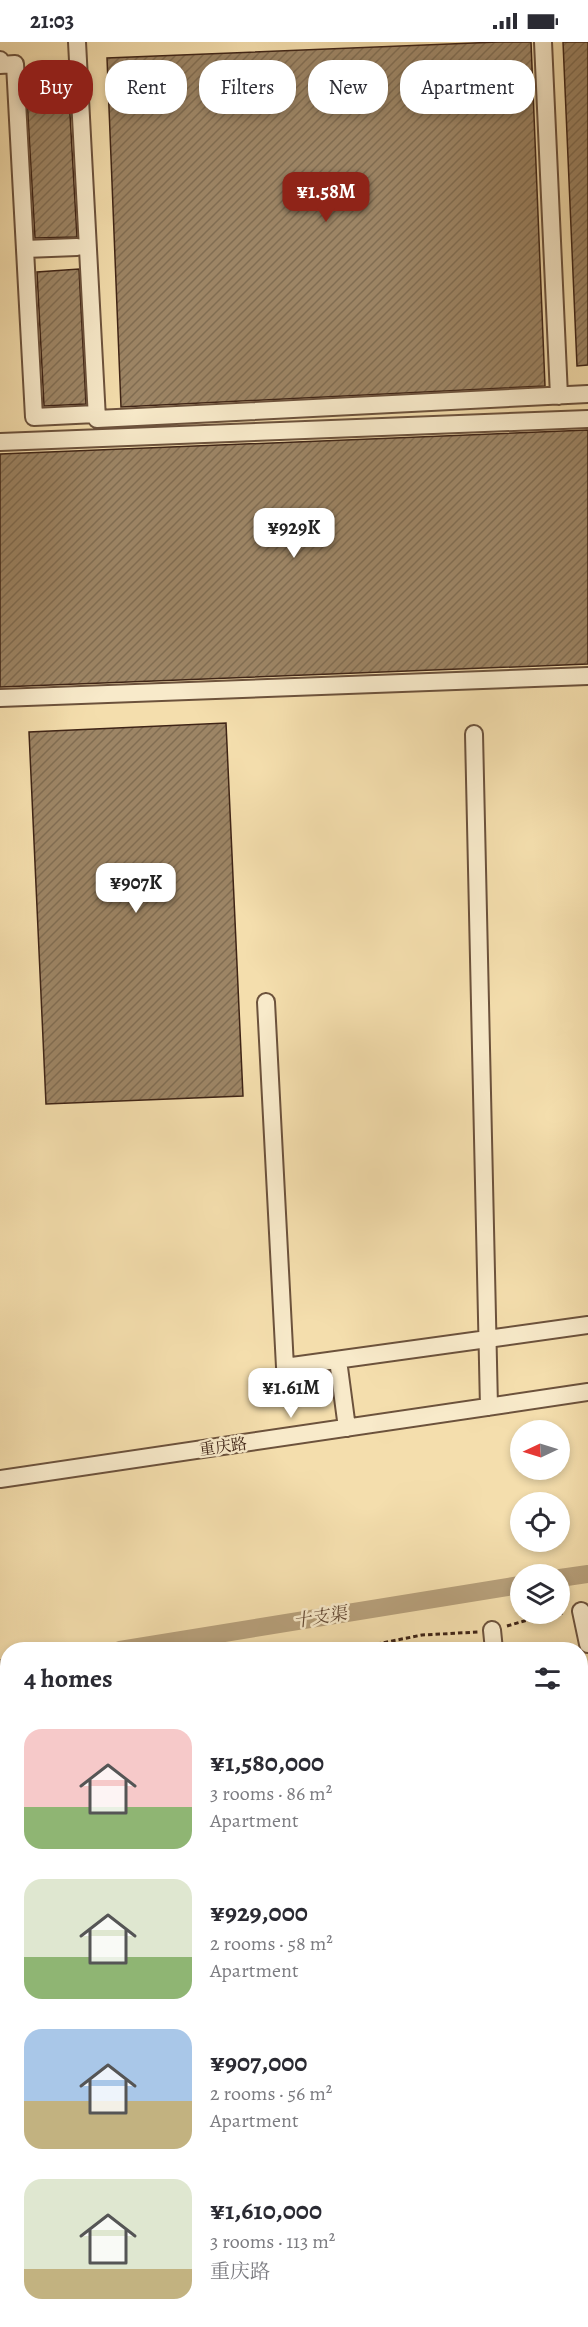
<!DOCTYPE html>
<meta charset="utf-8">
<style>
body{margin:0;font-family:Alegreya,"Noto Serif SC",serif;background:#f7f7f7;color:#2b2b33;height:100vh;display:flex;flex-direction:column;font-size:22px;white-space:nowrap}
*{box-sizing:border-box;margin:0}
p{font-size:20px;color:#7c7c81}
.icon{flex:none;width:33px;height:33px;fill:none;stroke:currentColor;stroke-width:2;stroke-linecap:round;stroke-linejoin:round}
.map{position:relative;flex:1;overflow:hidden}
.drawer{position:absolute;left:0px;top:1600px;width:588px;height:686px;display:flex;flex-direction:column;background:#fff;border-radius:24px 24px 0 0;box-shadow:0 3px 9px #0003}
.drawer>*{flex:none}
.banner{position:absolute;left:18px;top:18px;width:552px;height:54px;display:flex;gap:12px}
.needle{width:39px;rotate:266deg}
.buttons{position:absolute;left:510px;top:1378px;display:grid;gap:12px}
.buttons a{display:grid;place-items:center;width:60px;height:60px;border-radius:50%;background:#fff;box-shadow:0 3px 9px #0003;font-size:30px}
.price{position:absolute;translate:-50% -51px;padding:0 14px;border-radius:12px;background:#fff;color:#222;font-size:20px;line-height:39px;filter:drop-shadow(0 2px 3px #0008)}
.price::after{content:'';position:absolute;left:50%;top:36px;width:18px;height:14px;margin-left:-9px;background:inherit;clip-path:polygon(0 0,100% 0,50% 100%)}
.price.active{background:#8f2418;color:#fff}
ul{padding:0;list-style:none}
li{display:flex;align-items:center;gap:18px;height:150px;padding:0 24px}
li span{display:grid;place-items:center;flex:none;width:168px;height:120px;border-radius:18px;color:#555}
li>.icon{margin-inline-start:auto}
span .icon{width:72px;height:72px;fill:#fffc;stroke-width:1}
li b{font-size:26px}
h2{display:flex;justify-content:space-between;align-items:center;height:72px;padding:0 24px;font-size:26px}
.tag{padding:0 21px;border-radius:24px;background:#fff;box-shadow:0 3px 9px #0003;font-size:21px;line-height:54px}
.tag.active{background:#8f2418;color:#fff}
.status{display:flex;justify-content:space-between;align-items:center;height:42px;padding:0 30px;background:#fff;direction:ltr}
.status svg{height:16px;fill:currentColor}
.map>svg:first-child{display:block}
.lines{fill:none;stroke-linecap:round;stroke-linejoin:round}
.stream{stroke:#866e52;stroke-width:5}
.canal{stroke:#b69f7a;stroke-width:18}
.building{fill:url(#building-hatch);stroke:#3f2416;stroke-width:1.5}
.minor-casing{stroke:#6c523c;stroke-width:20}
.path{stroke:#3f2416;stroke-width:3;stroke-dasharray:4.5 3;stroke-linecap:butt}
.minor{stroke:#f8eaca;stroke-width:16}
.labels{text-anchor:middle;stroke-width:5;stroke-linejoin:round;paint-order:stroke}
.street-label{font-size:16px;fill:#3f2416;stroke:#f8eaca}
.water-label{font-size:18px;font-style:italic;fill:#634934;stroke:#f8eaca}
</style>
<div class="status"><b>21:03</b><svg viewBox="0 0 49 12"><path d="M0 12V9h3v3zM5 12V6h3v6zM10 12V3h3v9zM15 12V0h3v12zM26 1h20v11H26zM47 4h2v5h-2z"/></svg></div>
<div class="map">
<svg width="588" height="2285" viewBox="0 0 588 2285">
<defs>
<pattern id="building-hatch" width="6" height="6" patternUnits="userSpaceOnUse" patternTransform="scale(1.5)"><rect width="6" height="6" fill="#9d8565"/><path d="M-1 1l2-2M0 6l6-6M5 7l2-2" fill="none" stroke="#816d52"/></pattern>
</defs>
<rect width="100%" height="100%" fill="#f4dead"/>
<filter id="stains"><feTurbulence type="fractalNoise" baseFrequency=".00333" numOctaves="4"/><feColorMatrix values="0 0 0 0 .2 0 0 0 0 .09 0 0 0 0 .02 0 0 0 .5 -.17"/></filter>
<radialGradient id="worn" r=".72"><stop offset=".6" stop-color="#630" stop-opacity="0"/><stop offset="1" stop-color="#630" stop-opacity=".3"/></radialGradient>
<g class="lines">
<path class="stream" d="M0,1841L8,1892
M65,2278L66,2285"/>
<path class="canal" d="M560,1536L588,1532
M120,1608L520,1543
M0,1626H8"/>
</g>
<path class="building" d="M498,0H531L545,344L121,365L107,16Z
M563,0H588V323L577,324Z
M69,55L77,195L35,196L27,57Z
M79,227L86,362L44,364L37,230Z
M588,388V622L0,645V412Z
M226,681L243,1054L46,1062L29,690Z"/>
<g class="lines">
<defs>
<path id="minor" d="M77,0L97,377L588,352
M543,0L559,354
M0,18V23L15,22L34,375L96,372
M25,207L77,205
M0,400L588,377
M0,656L588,634
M474,692L489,1365
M266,960L285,1325L588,1283
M338,1318L347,1386
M0,1437L588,1350
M581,1569L588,1602
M492,1588L494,1608
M580,2009L588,2008
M580,2167L588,2165
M580,2255L586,2285
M488,2278L489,2285"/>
</defs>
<use href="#minor" class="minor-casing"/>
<path class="path" d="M507,1584L538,1575L565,1571
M347,1608L422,1593L478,1590
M0,1669L8,1667
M0,2276L8,2275
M401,2278L402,2285"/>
<use href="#minor" class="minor"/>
</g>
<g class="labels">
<g class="street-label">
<text transform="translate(223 1404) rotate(-8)" y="6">重庆路</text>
</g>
<g class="water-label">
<text transform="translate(320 1575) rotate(-9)" y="6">十支渠</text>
</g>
</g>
<rect width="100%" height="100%" filter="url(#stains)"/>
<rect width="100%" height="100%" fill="url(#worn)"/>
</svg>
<div class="buttons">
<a><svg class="needle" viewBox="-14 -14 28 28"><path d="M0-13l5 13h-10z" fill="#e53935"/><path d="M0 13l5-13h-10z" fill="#7c7c81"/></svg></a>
<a><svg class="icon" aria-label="locate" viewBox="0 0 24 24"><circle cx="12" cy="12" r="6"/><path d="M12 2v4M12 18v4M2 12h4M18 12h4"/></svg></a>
<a><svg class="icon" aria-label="layers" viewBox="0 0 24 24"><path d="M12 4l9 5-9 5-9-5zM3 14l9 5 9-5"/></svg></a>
</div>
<b class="price active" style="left:326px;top:181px">¥1.58M</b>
<b class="price" style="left:294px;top:517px">¥929K</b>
<b class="price" style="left:136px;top:872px">¥907K</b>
<b class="price" style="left:291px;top:1377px">¥1.61M</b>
<div class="banner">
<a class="tag active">Buy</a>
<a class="tag">Rent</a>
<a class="tag">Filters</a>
<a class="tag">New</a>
<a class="tag">Apartment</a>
</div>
<section class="drawer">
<h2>4 homes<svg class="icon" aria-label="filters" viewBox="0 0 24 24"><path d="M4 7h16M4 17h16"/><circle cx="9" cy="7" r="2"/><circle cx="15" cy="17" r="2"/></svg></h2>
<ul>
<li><span style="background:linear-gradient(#f6c9c9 65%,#8fb573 0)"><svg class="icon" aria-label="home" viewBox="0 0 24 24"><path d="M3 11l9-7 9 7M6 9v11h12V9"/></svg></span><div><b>¥1,580,000</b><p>3 rooms · 86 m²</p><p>Apartment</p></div></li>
<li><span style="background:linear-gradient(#dfe7d0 65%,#8fb573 0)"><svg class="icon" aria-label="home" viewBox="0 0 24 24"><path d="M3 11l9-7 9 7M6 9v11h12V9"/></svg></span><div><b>¥929,000</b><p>2 rooms · 58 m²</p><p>Apartment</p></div></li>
<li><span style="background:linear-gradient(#a9c7e8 60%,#c2b280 0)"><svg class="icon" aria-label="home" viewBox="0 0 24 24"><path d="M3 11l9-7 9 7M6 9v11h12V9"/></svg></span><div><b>¥907,000</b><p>2 rooms · 56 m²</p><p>Apartment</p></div></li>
<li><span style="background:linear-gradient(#dfe7d0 75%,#c2b280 0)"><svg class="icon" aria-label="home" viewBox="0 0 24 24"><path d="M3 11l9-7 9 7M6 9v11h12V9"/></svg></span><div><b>¥1,610,000</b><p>3 rooms · 113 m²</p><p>重庆路</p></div></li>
</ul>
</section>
</div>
